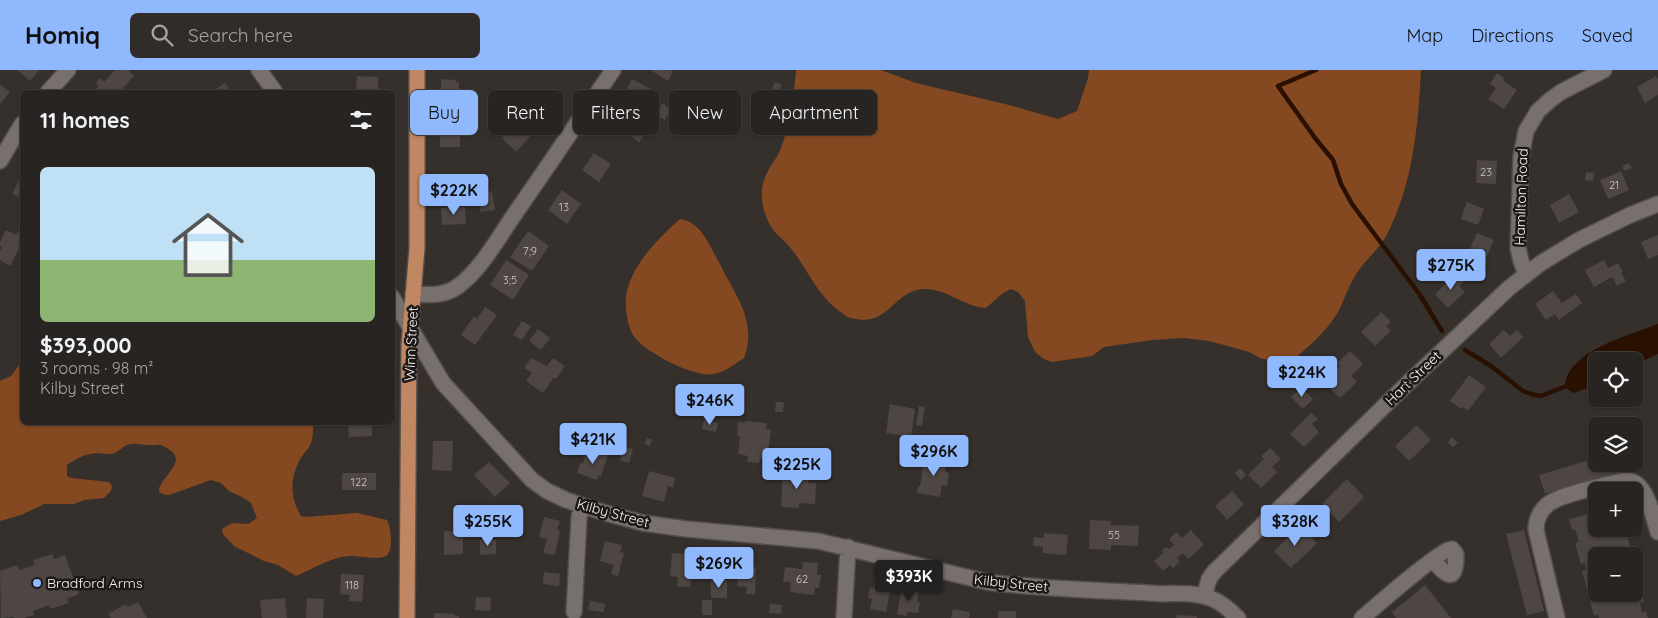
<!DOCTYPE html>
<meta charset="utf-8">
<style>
body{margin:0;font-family:Quicksand,sans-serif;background:#302c2a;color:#f1f3f6;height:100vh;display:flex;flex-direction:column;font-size:19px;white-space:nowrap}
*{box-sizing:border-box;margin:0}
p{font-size:16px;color:#a5a4a5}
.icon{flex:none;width:28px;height:28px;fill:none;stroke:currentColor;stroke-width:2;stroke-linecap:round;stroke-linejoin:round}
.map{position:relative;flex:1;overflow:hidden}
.side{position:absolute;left:20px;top:20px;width:375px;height:335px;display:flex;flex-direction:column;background:#282421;border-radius:8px;box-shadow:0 1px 4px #0004,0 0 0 1px #44413f}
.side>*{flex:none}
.banner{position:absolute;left:410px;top:20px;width:475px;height:45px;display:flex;gap:10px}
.buttons{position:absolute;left:1588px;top:282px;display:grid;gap:10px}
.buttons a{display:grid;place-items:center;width:55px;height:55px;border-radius:8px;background:#282421;box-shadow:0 1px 4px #0004,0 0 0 1px #44413f;font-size:25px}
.price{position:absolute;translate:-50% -42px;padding:0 11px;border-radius:5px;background:#90b8fd;color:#111;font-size:16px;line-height:32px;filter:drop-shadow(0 1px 2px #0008)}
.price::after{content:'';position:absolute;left:50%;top:30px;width:15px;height:11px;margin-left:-8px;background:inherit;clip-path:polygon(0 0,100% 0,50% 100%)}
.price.current{background:#222;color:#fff}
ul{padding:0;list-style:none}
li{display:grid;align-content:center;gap:10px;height:265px;padding:0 20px}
li span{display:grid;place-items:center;height:155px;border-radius:8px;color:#555}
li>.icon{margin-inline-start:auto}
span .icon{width:90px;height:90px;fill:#fffc;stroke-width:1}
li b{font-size:21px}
h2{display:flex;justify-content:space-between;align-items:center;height:60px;padding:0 20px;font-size:21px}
.chip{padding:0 18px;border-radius:8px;background:#282421;box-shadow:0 1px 4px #0004,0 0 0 1px #44413f;font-size:18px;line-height:45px}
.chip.current{background:#90b8fd;color:#111}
header{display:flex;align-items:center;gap:30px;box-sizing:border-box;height:70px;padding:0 25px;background:#90b8fd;color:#111}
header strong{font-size:24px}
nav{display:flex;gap:28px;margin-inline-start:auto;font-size:18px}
.search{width:350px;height:45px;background:#302c2a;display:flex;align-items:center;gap:12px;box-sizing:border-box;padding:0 18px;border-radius:8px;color:#a5a4a5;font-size:19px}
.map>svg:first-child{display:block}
.green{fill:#854922}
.water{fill:#291001}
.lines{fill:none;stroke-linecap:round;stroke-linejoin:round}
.stream{stroke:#291001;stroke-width:4.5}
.building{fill:#4d4642}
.minor-casing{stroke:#524d49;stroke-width:18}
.major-casing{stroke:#524d49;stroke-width:18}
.minor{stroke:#78706c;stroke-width:15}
.major{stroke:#c18763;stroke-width:15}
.poi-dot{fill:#90b8fd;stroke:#1b1817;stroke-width:2}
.labels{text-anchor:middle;stroke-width:5;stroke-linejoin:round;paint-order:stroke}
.number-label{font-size:11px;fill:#cdc8c5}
.street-label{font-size:14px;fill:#f8f3f1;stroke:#1b1817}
.poi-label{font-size:14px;fill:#f8f3f1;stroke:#1b1817;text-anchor:start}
</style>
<header>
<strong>Homiq</strong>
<div class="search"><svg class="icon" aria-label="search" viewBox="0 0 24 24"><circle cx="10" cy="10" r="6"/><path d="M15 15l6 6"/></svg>Search here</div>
<nav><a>Map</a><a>Directions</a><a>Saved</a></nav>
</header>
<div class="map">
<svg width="1658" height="548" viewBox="0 0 1658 548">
<rect width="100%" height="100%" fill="#36302c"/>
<path class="green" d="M796,0H881L916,13L1009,35L1058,49L1077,41L1088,8L1089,0H1421C1418,56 1413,116 1386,166C1378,181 1362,192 1354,208C1347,219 1344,231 1338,242C1326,262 1309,277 1291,291L1262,289L1249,282L1228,276L1209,271L1184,268L1152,270L1104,277L1092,286L1052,292L1044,289L1035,282L1028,267L1025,231L1018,222L1011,219L1003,223L986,238C962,237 940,212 914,221C890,229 886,257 851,248C848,248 845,245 842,243C815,224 808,198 788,175C782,168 774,163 770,155C764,144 761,132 762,119C765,100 775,93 781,78C790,54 794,26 796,0Z
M680,149C692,151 698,157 705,167C712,179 719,192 725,204C740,231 756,256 744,288C735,294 725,302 714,304C695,308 649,284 636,269C627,259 625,239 626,226C631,195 658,169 680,149Z
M22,291V352L313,353C313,359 313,367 311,373C310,377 305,382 302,386C290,405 289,427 301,446L306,447L357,443L387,450C391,457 394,481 386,486C379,490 359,486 351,486C333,486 313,499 296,506L278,495L264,491L234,476L223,464L222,459L232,453L248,454L257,448L251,433L242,427L229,421L221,413L211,410L169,425C140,423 185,398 174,384C172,381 164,376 161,375C158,374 153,376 150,375C141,375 136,372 127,375C122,377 116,384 111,384C107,385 103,383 99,383C87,383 76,388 67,395V406L71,408L109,412L112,416L111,421L104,428L84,430L74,434H44L21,445L0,451V311L11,306Z"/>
<path class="water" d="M1658,254V284L1634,295V291H1596V312L1585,319L1573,323L1564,317C1565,314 1566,309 1567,306C1579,278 1632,264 1658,254Z"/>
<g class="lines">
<path class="stream" d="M1316,0L1278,16L1315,68L1333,90L1341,114L1352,134L1420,225L1442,261
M1465,280L1491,296L1523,321L1531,324L1541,326L1564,317"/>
</g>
<path class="building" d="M17,0H39L30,11Z
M115,0H128L134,6L119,22H98L95,20L99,16L96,13L100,8L104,12Z
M653,0H670L673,2L668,11L652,1Z
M1497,3L1504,8L1503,11L1517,20L1504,39L1488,29L1496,18L1490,14Z
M357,6L378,7V22H356Z
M1656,6L1658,10V25L1645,33L1637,17Z
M441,9L456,10V12H459L458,37H446V28H441Z
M632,9L656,22L650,34L647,32L644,37L623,26Z
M775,12L782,15L777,24L771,21Z
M225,13L232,22H212Z
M0,14L10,22L0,34Z
M546,21L560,32L555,38L558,41L552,48L549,45L547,48L533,37Z
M662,33L671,39L665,50L656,45Z
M612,41L630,53L629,55L644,65L639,72L629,65L628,67L613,60L611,64L601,58Z
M472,43H479V49L471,48Z
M526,46L536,56L530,64L531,65L516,82L502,68L516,53L518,55Z
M643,48L656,56L651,64L638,56Z
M440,52H460V77H440Z
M594,83L611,94L599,112L582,100Z
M1477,90L1497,91L1496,114L1476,113Z
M1629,93L1632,98L1625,101L1622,96Z
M1621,101L1629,120L1608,129L1600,110Z
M1586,102L1594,103L1593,111L1585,110Z
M22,105V129L12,124Z
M562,120L581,134L567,154L548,140Z
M492,121L495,140L480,142L477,124Z
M1569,124L1579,142L1559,153L1550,135Z
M1467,132L1484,139L1478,155L1461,149Z
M465,137L466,154L442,155L441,138Z
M20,158L22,159V172L10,196L0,190V181L2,177L0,176V172L6,160L16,165Z
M528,161L549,176L532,201L510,187Z
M1477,163L1494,170L1485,190L1468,183Z
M1658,165V185L1648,189L1641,172Z
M506,190L529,205L513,230L490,215Z
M1604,190L1608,198L1618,193L1623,202L1621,203L1626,211L1617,216L1612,207L1594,217L1585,200Z
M1456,204L1464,212L1459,216L1465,222L1448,238L1435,224Z
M1553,221L1562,233L1576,224L1582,233L1559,250L1555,244L1546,250L1535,234Z
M485,237L497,245L475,275L461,265L474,246L477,249Z
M1381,242L1391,252L1386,256L1391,261L1375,276L1361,262Z
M522,251L531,256L522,270L513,265Z
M538,259L550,268L541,280L529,271Z
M1504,260L1510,266L1517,260L1523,267L1501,288L1489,274Z
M1350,281L1363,294L1351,306L1357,312L1340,328L1323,312L1340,296L1337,293Z
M531,288L547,296L553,288L565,296L556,309L554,307L543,323L526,311L532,303L524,298Z
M1469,305L1486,317L1468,341L1463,337L1461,339L1450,331Z
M1301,317L1313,329L1303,339L1291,327Z
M776,332H784L783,342H775Z
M890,334L915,339L911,367L886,363Z
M919,336L925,337L922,356L916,355Z
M1311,343L1318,349L1312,354L1319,362L1304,377L1290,364Z
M704,350L718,353L716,362L702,359Z
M745,351L767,353L766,359L771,360L767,390L760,389L759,393L747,392L748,386L738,384L740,366L737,365L738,352L745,353Z
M348,352H372V366L349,367Z
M1417,355L1431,370L1409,391L1395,376Z
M1452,367L1458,373L1453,377L1448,372Z
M647,368L652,370L650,376L645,374Z
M433,371H453L452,401L432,400Z
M624,376L633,379L629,393L620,390Z
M1270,378L1281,389L1272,397L1277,402L1261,418L1248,405L1264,389L1261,386Z
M587,379L608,385L601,406L599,405L597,410L577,403L580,393H583Z
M931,385L947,387L945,402L949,403L947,416L942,415L940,427L917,423L918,416H920L923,397L929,398Z
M1596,388V394H1624L1626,400L1545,424L1539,405Z
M489,392L510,413L495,427L474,405Z
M1240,398L1246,405L1241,410L1235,403Z
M649,401L675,408L673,418L668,416L664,432L642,426Z
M783,401L809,403L808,413H816L815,434L799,433V438L781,437Z
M342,403H376V420H342Z
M1347,409L1364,427L1339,452L1322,434Z
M1232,421L1244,434L1227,450L1215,436Z
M1589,444L1593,458L1620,459L1621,462L1626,460L1631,481L1627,482L1628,486H1596V524H1634V516L1640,515L1644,532L1640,533L1642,542L1646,541L1648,548H1599L1598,545L1594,546L1589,527L1593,526L1591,518L1587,519L1582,501L1586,500L1585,493L1581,494L1575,473L1579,472L1575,459L1572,460L1569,449Z
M544,447L560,451L557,460L560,461L555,485L543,483L547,469L539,467Z
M1090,450L1111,451V455L1139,456L1138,476L1111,475V480L1089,479Z
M1300,456L1317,473L1291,498L1274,481Z
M1191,460L1204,475L1188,489L1183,483L1177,488L1180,491L1173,498L1170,495L1163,501L1154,491L1163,483L1161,481L1166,477L1169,479L1174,475L1169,469L1177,462L1182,468Z
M1524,460L1544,541L1527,545L1506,464Z
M444,461L463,462V484L444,485Z
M1044,463L1068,465L1066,485L1043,483V477L1033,476L1034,467L1044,468Z
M480,470H496V484L480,485Z
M605,471L622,475L620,482L624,483L618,506L611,504L614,495L600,491Z
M672,483L688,484L687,496H692L690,517L677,516L678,507L670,506Z
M52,484L54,489L65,485L79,524L67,529L69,533L50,539L49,535L33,541L34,545L23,548H14L13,547L1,548L0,501L17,495L19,500L35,495L33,490Z
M803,492L818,493L817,505H821L819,518H815L814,525L790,522L791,512H783L785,497L802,499Z
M738,496L756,497L755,524H746L747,517L737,516Z
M544,502L560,504L559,516L543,514Z
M341,504L364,505L362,532L349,531L350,525L340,524Z
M875,507L892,511L886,542L870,539L872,529L868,528L870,517L873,518Z
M711,510H727V528H711Z
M1425,515L1451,548H1396L1392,542Z
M902,518L919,521L917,532H920L918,543L907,542V546L897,544Z
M476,527L491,528L490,541L475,540Z
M285,528L287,548H262L260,530Z
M307,528L324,529L323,548H306Z
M702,530H712V545H702Z
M590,531L605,534L604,542L588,540Z
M138,532L147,548H111L108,544L126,534L127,537Z
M770,534L782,535L781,544L769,543Z
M953,539L970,542L969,548H951Z
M998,541H1016V548H998Z
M434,543L455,544V546H459V548H434Z
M1177,545L1197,546V548H1176Z"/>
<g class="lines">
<defs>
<path id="minor" d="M259,0L275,22
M48,22L68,0
M0,91L22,54
M1526,204L1521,191L1518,178L1521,87L1526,61L1538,41L1550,30L1561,22L1604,0
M413,224C429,225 444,226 457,217C478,203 498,169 512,148C546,99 580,49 613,0
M392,227L443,313L532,410L547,421L566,430L602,442L643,453L686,459L818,471L987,512C1041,519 1095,520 1149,523C1169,525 1191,521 1210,528C1221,532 1230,540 1238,548
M1204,526L1209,509L1214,502L1409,312L1509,218L1541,193L1579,170L1630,145L1658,134
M574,542L579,448L581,436
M844,548L848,477
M1362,548C1375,537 1442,478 1452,479L1456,484C1456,513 1448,508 1433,490
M1557,548L1536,460C1536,451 1539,442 1547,435C1558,425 1605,415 1622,411C1646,406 1652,444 1658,462"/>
<path id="major" d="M407,548L409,275L417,178V0"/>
</defs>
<use href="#minor" class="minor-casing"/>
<use href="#major" class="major-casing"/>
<use href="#minor" class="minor"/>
<use href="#major" class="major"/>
</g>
<circle class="poi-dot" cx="37" cy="513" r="5"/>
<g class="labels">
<g class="number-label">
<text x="1486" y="106">23</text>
<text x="1614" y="119">21</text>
<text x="564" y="141">13</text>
<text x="530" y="185">7;9</text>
<text x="510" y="214">3;5</text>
<text x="359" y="416">122</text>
<text x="1114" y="469">55</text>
<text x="802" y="513">62</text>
<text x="352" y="519">118</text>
</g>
<g class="street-label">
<text transform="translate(1521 127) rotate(-88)" y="5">Hamilton Road</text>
<text transform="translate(411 274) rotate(-87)" y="5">Winn Street</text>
<text transform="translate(1413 308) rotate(-44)" y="5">Hart Street</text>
<text transform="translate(613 443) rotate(15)" y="5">Kilby Street</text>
<text transform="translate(1011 513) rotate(6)" y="5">Kilby Street</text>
</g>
<g class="poi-label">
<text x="47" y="518">Bradford Arms</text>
</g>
</g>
</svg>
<div class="buttons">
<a><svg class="icon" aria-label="locate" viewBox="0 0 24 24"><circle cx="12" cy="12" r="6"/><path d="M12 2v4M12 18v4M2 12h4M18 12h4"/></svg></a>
<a><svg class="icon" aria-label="layers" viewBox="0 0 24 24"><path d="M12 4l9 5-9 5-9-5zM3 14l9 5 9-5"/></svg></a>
<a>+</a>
<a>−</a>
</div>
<b class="price" style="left:454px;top:146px">$222K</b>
<b class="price" style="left:1451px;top:221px">$275K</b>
<b class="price" style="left:1302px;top:328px">$224K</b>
<b class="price" style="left:710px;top:356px">$246K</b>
<b class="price" style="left:593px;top:395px">$421K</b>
<b class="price" style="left:934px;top:407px">$296K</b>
<b class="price" style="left:797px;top:420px">$225K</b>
<b class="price" style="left:488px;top:477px">$255K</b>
<b class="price" style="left:1295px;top:477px">$328K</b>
<b class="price" style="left:719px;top:519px">$269K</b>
<b class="price current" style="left:909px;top:532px">$393K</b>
<div class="banner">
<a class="chip current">Buy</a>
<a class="chip">Rent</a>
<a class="chip">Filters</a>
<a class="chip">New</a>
<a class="chip">Apartment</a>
</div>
<section class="side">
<h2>11 homes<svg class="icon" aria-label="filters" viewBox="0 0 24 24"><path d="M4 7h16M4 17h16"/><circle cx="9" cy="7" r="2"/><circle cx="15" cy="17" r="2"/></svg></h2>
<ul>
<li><span style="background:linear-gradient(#bfe0f5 60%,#8fb573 0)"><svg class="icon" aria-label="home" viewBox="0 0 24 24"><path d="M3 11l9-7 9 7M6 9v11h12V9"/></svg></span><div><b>$393,000</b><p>3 rooms · 98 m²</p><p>Kilby Street</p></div></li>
</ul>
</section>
</div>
